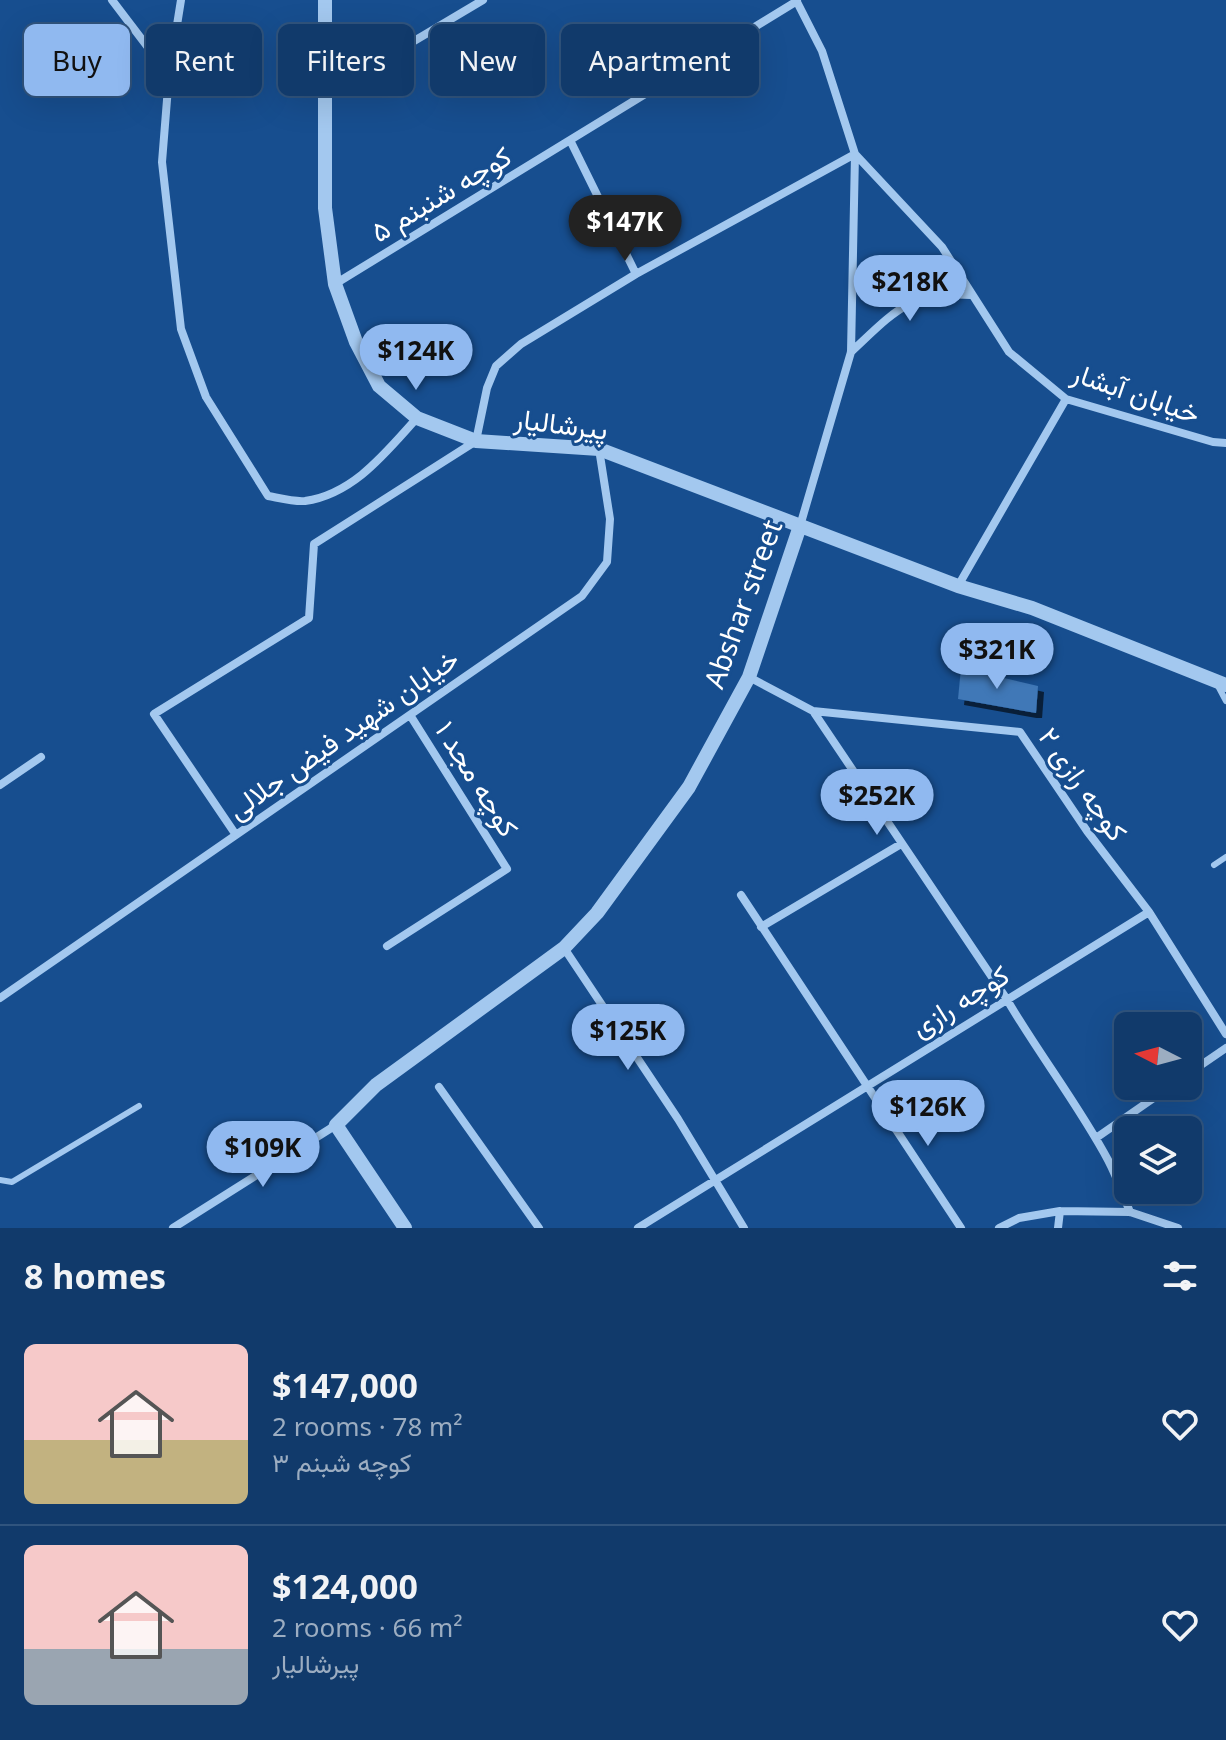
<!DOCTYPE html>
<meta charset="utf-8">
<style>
body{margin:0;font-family:"Noto Sans",Vazirmatn,sans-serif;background:#1e4573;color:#f1f3f6;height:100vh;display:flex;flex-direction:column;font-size:30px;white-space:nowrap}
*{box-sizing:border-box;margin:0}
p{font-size:26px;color:#9cadc1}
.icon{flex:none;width:44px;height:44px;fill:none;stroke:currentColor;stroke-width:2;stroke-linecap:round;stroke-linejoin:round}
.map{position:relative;height:1228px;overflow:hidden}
.side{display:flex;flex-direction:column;background:#113a6b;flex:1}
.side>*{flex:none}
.guide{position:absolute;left:24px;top:24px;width:800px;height:72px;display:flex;gap:16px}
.needle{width:52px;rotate:276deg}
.tools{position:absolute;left:1114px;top:1012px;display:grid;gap:16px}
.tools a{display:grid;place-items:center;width:88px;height:88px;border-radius:12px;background:#113a6b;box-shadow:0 8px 32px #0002,0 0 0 2px #30547e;font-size:40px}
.price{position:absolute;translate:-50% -68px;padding:0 18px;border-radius:28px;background:#90b9f0;color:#111;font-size:26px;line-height:52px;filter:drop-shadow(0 2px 4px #0008)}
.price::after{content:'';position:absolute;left:50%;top:48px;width:24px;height:18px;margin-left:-12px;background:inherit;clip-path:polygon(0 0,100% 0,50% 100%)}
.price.on{background:#222;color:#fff}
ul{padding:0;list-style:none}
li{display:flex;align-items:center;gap:24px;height:200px;padding:0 24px}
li+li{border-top:2px solid #30547e}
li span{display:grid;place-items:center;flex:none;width:224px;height:160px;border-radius:12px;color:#555}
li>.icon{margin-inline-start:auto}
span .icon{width:96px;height:96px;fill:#fffc;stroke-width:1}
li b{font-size:34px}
h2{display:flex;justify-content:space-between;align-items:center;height:96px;padding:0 24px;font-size:34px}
.tag{padding:0 28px;border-radius:12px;background:#113a6b;box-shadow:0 8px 32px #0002,0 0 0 2px #30547e;font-size:28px;line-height:72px}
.tag.on{background:#90b9f0;color:#111}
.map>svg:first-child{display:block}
.building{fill:#3f78b7;filter:url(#shadow)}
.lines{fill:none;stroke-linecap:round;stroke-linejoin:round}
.service{stroke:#a3c8ef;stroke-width:6}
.minor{stroke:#a3c8ef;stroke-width:8}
.tertiary{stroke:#a3c8ef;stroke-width:14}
.labels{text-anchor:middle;stroke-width:6;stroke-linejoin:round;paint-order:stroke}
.street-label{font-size:28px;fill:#fff;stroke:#174e8f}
</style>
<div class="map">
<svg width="1226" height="1228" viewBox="0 0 1226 1228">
<defs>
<filter id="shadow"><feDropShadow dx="6" dy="6" stdDeviation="0" flood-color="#0009"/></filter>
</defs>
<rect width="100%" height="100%" fill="#174e8f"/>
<path class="building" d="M961,668L1038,686L1036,713L958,699Z"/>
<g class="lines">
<path class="service" d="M1217,684L1226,701
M1214,865L1226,857
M0,1180L12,1182L139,1106"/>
<path class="minor" d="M112,0L169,75
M181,0L169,75L162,162L181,329L206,397L268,496C279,498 294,502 305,501C354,494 386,452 417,418
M796,0L822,51L855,154L851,352L800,526
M367,69L483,0
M570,140L636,274
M335,284L797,1
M851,352C893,313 910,290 971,295
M958,586L1066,399
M749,677L813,711L1006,998C1038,1053 1078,1104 1108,1160C1117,1177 1123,1195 1130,1212
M813,711L1020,732L1087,831L1149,912L1226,1034
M0,785L41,757
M236,835L154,714L309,618L314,544L476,441L487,388L496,366L521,344L636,274L855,154L942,247L1009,352L1066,399L1213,442L1226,443
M741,895L961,1228
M761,927L901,844
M387,946L507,869L410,715
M564,948L678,1119L744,1228
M0,998L582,596L607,562L610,519L599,449
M1188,1074L1226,1048
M439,1087L539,1228
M1096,1138L1171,1086
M173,1228L336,1125
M638,1228L1149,912
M999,1228L1019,1218L1060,1211L1130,1212L1178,1228
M1058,1228L1060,1211"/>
<path class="tertiary" d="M325,0V208L335,284L356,342L379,386L417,418L476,441L599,449L958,586L1032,608L1226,685
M405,1228L336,1125L376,1085L564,948L597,913L689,787L749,677L800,526"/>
</g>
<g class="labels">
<g class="street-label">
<text transform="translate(441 194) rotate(-31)" y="10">کوچه شنبنم ۵</text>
<text transform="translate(1136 393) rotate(19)" y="10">خیابان آبشار</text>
<text transform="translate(561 424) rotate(7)" y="10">پیرشالیار</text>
<text transform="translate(743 604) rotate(-70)" y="10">Abshar street</text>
<text transform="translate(343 734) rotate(-35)" y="10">خیابان شهید فیض جلالی</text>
<text transform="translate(477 779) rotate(58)" y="10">کوچه مجد ۱</text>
<text transform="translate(1083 784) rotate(55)" y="10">کوچه رازی ۲</text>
<text transform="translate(960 1001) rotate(-32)" y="10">کوچه رازی</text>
</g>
</g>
</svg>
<div class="tools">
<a><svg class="needle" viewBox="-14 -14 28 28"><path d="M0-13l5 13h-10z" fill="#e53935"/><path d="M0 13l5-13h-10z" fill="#9cadc1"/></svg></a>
<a><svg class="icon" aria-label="layers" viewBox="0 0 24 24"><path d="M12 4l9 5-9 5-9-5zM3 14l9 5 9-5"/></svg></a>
</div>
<b class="price on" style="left:625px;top:263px">$147K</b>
<b class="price" style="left:910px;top:323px">$218K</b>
<b class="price" style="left:416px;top:392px">$124K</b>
<b class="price" style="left:997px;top:691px">$321K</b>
<b class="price" style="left:877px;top:837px">$252K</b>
<b class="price" style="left:628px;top:1072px">$125K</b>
<b class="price" style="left:928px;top:1148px">$126K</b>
<b class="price" style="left:263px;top:1189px">$109K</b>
<div class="guide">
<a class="tag on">Buy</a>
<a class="tag">Rent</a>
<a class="tag">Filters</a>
<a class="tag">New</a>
<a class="tag">Apartment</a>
</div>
</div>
<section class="side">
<h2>8 homes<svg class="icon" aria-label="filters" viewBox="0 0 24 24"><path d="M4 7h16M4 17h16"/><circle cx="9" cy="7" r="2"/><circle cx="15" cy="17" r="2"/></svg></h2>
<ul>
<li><span style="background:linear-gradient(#f6c9c9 60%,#c2b280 0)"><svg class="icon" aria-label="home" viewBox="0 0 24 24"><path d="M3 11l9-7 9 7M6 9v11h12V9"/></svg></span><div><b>$147,000</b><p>2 rooms · 78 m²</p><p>کوچه شبنم ۳</p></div><svg class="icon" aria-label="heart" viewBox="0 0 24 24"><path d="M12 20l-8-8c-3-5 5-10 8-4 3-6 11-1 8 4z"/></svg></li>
<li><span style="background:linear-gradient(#f6c9c9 65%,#9aa5b1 0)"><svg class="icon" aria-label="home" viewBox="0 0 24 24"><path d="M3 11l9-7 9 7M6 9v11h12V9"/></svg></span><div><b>$124,000</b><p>2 rooms · 66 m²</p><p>پیرشالیار</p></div><svg class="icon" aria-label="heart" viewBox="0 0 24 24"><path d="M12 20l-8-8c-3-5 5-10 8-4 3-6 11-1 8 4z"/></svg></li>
</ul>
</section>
